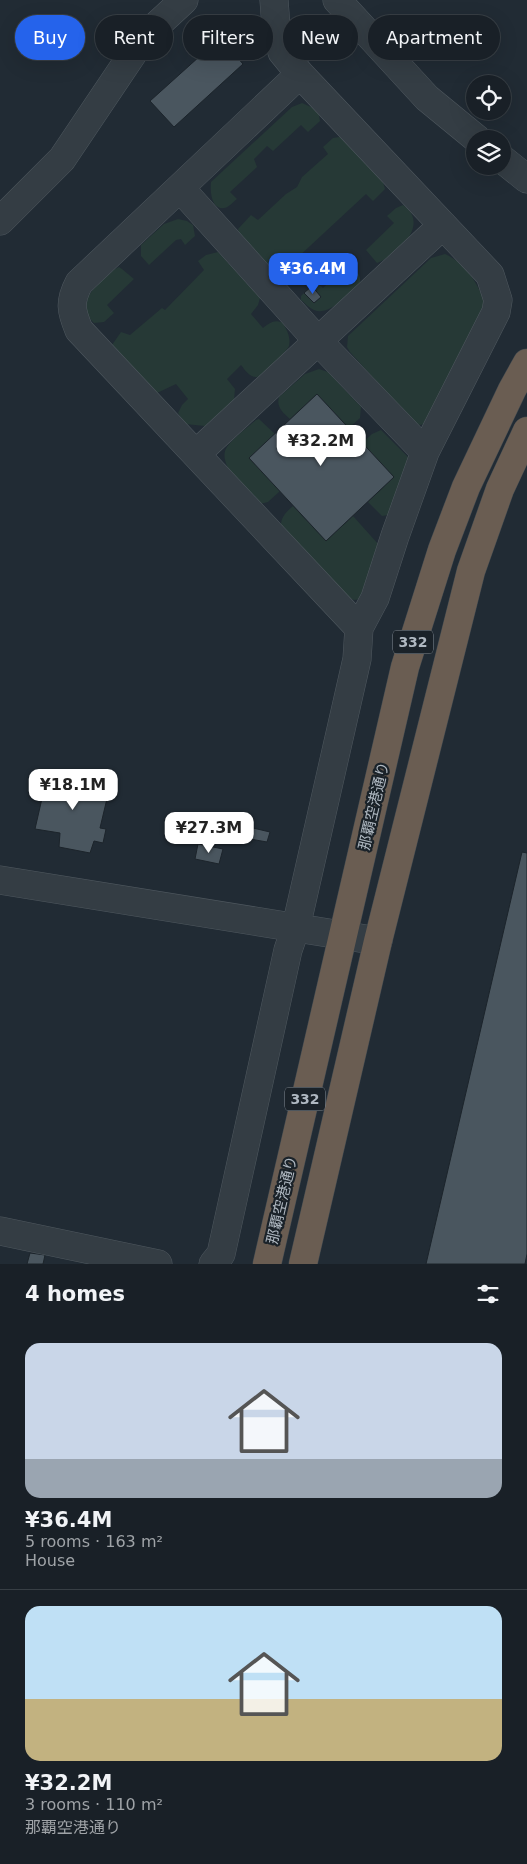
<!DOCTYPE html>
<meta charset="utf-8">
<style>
body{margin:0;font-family:"DejaVu Sans","Noto Sans JP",sans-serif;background:#22282f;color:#f1f3f6;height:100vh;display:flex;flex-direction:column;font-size:19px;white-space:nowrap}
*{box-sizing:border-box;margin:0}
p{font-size:16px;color:#9fa3a7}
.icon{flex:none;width:28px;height:28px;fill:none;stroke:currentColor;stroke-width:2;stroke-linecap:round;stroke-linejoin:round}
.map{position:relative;height:1264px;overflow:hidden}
.panel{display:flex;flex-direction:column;background:#192027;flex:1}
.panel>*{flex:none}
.banner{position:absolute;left:15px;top:15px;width:498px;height:45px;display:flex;gap:10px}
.buttons{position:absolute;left:466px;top:75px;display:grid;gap:10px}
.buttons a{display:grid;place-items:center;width:45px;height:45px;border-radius:50%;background:#192027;box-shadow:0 5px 20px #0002,0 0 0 1px #373e44;font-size:25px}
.price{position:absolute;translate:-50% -42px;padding:0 11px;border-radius:10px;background:#fff;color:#222;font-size:16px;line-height:32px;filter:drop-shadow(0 1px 2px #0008)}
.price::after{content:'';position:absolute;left:50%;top:30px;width:15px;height:11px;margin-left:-8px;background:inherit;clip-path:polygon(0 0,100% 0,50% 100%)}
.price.active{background:#2563eb;color:#fff}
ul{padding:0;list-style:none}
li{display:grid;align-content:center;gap:10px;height:265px;padding:0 25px}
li+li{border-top:1px solid #373e44}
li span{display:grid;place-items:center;height:155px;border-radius:15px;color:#555}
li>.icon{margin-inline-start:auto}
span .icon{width:90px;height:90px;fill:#fffc;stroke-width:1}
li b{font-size:21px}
h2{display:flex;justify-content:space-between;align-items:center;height:60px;padding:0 25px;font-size:21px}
.chip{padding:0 18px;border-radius:22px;background:#192027;box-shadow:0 5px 20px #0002,0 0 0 1px #373e44;font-size:18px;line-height:45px}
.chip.active{background:#2563eb;color:#fff}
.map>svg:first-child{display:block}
.green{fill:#263936}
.building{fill:#4a565f;stroke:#1c242b}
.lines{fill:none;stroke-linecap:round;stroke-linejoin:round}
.minor-casing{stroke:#4f585f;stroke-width:29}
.highway-casing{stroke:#3f484f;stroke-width:29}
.minor{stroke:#343d44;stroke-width:28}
.highway{stroke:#6a5d52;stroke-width:28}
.labels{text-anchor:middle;stroke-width:4.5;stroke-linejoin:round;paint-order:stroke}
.shield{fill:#1a2229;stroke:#828b93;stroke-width:1}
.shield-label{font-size:14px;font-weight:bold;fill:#afb8c1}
.street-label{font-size:15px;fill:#afb8c1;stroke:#1a2229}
</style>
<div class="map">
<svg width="527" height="1264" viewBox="0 0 527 1264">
<rect width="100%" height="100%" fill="#212b34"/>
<path class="green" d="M302,103L318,110L320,121L308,132L301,125L273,151L267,146L254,159L257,167L230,192L237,199C233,202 228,208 224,208C211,210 210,190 211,182L292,107Z
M339,137L344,138L383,182L385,189L373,201L366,194L296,259L301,266L287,278L282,279L239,233L238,229L251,215L258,220L286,194L297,187L302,177L328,154L323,147L333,138Z
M403,205C431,224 397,256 377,263L366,250L394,223L387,216L396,208Z
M178,219L187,221L193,225L195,236L185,245L181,239L176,240L149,265L141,256V245L164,224Z
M218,252L260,298L258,305L251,314L263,328C270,323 274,319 283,323C287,330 291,338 289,346C286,352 264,376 257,377C250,378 245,370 241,365L227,379L235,389L234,400L205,426L185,424L178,413L182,405L188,399L176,384L157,393L112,345L121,332L130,335L162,308L165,310L204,270L198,261L206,255Z
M445,254C468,264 480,288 488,310L428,423L420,425L413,422L350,352L347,347L348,336L431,258Z
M349,264C356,270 363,276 359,285C349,294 328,317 314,310C309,308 305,303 301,300V296L304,293L314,303L321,297L312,286L315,281L323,288Z
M119,267L122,269L134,279L107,305L114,313L104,322L94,323C72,302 100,282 115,269Z
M319,369L328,372L361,407L360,418L349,428L317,394L290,419C283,413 276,407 279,397L305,374Z
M259,419L275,434L249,458L280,491L268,502L260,504C249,492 215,465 227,447C234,437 247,428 256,420Z
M381,430L409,458L389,515L382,516L368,502L394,477L362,443L372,434Z
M293,506L326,541L353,516L379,545L361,599L354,600L345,596L281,529C280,518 285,513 293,506Z"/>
<path class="building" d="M220,38L243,64L174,127L150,101Z
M312,286L321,297L314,303L304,293Z
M317,394L394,477L326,541L249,458Z
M48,772L110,786L100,828L106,829L103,843L94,841L90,853L59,847L60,833L35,829Z
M253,828L270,832L267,842L250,839Z
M198,844L223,849L219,864L195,859Z
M522,852L527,853V1254L525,1264H426Z
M30,1253L45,1255L43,1264H27Z"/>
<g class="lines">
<defs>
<path id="minor" d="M337,0L427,98L477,139
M300,74L79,283C69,302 71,311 79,330L359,628
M502,159L527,179
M180,188L318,341L425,452
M0,221L62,159L144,37L184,0
M196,454L443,225
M0,880L378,941
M0,1231L158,1264
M213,1264L221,1254L288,950L296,927L357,659L359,628L375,598L395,536L425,452L496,312L498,300L490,275L300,74L282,52L276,27L274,0"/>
<path id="highway" d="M267,1264L405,667L442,550L466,487L512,390L527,363
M303,1264L378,941L471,571L500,489L527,431"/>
</defs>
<use href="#minor" class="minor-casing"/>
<use href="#highway" class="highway-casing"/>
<use href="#minor" class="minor"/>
<use href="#highway" class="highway"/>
</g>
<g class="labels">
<g class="shield">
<rect x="393" y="630.5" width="40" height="23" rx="4"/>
<rect x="285" y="1087.5" width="40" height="23" rx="4"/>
</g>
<g class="shield-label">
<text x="413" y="647">332</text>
<text x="305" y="1104">332</text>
</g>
<g class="street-label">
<text transform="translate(374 806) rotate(-77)" y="5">那覇空港通り</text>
<text transform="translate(282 1200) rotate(-77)" y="5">那覇空港通り</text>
</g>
</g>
</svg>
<div class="buttons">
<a><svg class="icon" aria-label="locate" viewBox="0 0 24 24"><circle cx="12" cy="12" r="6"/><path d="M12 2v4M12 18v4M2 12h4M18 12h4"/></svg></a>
<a><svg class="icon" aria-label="layers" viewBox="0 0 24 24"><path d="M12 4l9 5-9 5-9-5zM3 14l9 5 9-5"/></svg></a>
</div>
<b class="price active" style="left:313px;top:295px">¥36.4M</b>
<b class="price" style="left:321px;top:467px">¥32.2M</b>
<b class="price" style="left:73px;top:811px">¥18.1M</b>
<b class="price" style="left:209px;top:854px">¥27.3M</b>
<div class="banner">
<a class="chip active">Buy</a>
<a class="chip">Rent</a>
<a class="chip">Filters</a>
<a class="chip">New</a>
<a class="chip">Apartment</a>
</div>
</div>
<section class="panel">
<h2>4 homes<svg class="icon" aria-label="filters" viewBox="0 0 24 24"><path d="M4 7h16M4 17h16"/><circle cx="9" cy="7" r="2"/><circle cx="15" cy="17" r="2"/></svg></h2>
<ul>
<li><span style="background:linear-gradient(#c9d6e8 75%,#9aa5b1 0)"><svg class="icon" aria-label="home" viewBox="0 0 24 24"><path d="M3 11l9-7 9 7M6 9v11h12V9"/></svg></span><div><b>¥36.4M</b><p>5 rooms · 163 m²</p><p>House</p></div></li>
<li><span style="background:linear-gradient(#bfe0f5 60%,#c2b280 0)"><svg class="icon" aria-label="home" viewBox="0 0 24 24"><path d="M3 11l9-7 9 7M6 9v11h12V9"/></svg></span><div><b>¥32.2M</b><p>3 rooms · 110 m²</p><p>那覇空港通り</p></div></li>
</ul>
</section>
